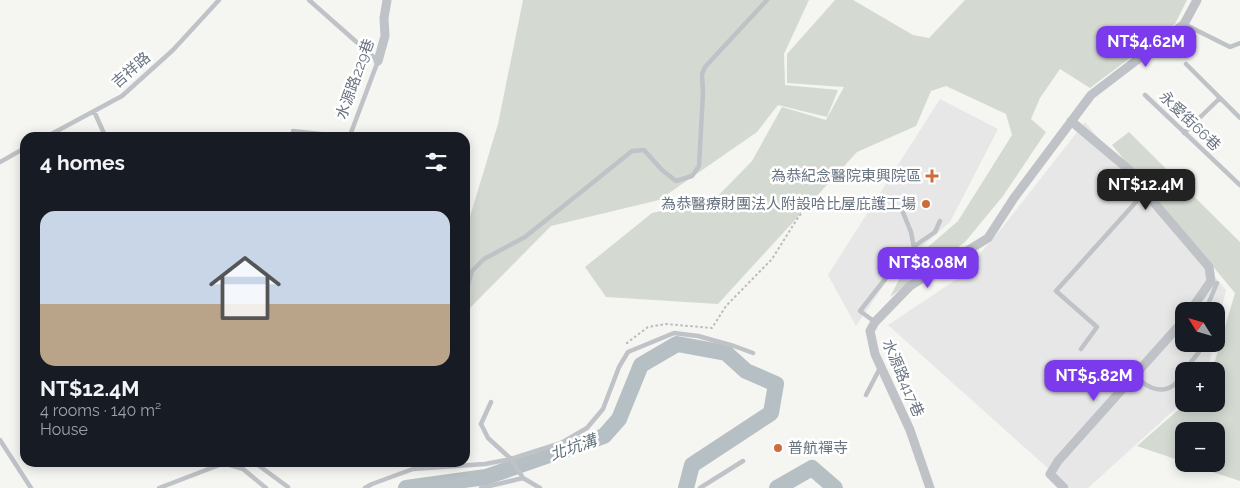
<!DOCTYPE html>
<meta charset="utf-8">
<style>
body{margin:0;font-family:Raleway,"Noto Sans TC",sans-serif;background:#20242c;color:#f1f3f6;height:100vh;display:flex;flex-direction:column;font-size:19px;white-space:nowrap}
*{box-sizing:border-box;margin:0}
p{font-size:16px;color:#9ea1a6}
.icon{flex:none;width:28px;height:28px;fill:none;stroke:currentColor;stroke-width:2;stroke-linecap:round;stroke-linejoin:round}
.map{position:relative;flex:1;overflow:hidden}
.side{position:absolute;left:20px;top:132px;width:450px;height:335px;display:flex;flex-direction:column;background:#171b24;border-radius:15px;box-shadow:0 2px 12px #0003}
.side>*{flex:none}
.needle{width:32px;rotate:307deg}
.tools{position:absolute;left:1175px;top:302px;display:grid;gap:10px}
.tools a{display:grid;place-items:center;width:50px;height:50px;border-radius:10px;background:#171b24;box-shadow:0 2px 12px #0003;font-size:25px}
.price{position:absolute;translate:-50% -42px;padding:0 11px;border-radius:10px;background:#7c3aed;color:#fff;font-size:16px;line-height:32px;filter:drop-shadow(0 1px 2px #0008)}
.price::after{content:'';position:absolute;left:50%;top:30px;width:15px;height:11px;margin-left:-8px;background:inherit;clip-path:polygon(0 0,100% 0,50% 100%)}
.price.selected{background:#222;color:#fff}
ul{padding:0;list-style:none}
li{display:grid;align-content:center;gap:10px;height:265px;padding:0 20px}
li span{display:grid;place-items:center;height:155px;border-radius:15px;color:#555}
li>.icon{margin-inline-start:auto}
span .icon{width:90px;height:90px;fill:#fffc;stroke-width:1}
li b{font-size:21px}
h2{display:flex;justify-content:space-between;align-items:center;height:60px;padding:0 20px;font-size:21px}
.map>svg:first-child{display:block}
.built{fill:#e6e7e6}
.green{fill:#d4dad2}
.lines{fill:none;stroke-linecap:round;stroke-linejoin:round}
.river{stroke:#b6bfc4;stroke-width:16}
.path{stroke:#b9bbbe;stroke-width:2;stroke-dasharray:2.5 2.5;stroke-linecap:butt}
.service{stroke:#bfc2c6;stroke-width:4.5}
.minor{stroke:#bfc2c6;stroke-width:9}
.poi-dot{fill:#cd6c3a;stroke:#fff;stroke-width:2}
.labels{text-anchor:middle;stroke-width:5;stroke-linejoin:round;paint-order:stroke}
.street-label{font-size:15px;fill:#687380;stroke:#fff}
.poi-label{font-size:15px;fill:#687380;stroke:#fff;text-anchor:end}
.water-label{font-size:16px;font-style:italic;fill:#63737c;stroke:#fff}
</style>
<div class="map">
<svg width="1240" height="488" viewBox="0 0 1240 488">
<rect width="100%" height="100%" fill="#f5f5f2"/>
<path class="built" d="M940,99L998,129L950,222L893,272L856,326L828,275Z
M1085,122L1226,290L1216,332V311H1184V344H1214L1207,371H1184V401L1088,488H1070L888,325L960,277L1002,228Z"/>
<path class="green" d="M523,0H809L784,54L785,85L838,90L827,117L778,105L757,132L659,200L551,226L465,313V233L498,124Z
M835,0H853L913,35L929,38L965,0H1187L1175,24L1090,88L1060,69L1040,98L1031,119L1046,132L1003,196L965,242L890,297L906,266L958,221L1012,135L1006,114L946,86L931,91L916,126L857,152L718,304L606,297L585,267L652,213L715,199L752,161L782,107L826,120L844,87L787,83V54Z
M1129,132L1240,242V481L1188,464H1216V431H1184V462L1137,446L1185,404H1216V371H1212L1235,293L1112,145Z"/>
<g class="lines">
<path class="river" d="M406,488L486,477L604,436L619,419L641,365L677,344L726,353L746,371L776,384L771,413L692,465L686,488
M777,488L812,468L835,488"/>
<path class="path" d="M627,344V343L648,327L666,324L712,328L726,306L772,259L799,216L816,199"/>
<path class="service" d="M309,0L378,61L349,138
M1184,24L1230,47L1240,43
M1186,64L1240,118
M1145,95L1240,185
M94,111L106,138
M293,131L329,135L333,138
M1184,133L1220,98
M44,138L122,96L173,50L219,0
M0,162L25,148
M902,210L911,232L914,248
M465,295L472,271L484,259L525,237L632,151L644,150L662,170L676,181L692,176L699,166L703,93L702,74L705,67L767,0
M1207,307L1217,283
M875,322L860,311L889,274L916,245L935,232L940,221
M1081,349L1097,327L1056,291L1145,192
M1184,371L1199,352L1202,344
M1134,376C1145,385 1159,396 1174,385C1178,382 1181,376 1184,372
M866,395L880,368
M491,402L481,424L488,438L511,459L523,478
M0,440L31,488
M254,462L288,487
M227,464L243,469L266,488
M159,488L227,462
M365,488L372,484L413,469L485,464L511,459L561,443L587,428L603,409L619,367L628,352L674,333L698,336L734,346L753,353
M481,488L523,478L540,488
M700,488L743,461"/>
<path class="minor" d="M378,61L385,36L384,18L387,0
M1071,121L1140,179L1145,192L1209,267L1211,281L1190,311
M930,488L910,430L875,354L870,331L875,322L910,286L988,238L1014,198L1091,95L1184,24L1197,0
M1064,488L1050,474L1058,461L1184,320"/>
</g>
<g class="poi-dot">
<path d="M929.5 168.5h5v5h5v5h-5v5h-5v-5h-5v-5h5z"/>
<circle cx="926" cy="204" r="5"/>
<circle cx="778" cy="448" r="5"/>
</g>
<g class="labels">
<g class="street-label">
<text transform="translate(131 70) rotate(-41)" y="5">吉祥路</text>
<text transform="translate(355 79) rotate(-70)" y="5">水源路229巷</text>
<text transform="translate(1190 121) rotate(44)" y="5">永愛街66巷</text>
<text transform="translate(903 378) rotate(67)" y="5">水源路417巷</text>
</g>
<g class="poi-label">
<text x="921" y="181">為恭紀念醫院東興院區</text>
<text x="916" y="209">為恭醫療財團法人附設哈比屋庇護工場</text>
<text x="788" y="453" text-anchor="start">普航禪寺</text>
</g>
<g class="water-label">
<text transform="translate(573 447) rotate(-19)" y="6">北坑溝</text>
</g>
</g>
</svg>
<div class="tools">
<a><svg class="needle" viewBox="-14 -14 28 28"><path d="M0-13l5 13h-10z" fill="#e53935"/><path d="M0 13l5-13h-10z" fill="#9ea1a6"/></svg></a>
<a>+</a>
<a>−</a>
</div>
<b class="price" style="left:1146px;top:68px">NT$4.62M</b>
<b class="price selected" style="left:1146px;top:211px">NT$12.4M</b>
<b class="price" style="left:928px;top:289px">NT$8.08M</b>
<b class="price" style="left:1094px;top:402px">NT$5.82M</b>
<section class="side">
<h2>4 homes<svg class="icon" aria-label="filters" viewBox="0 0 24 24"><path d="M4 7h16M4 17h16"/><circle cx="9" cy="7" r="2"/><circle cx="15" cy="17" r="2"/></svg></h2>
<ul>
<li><span style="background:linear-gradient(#c9d6e8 60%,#b9a48a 0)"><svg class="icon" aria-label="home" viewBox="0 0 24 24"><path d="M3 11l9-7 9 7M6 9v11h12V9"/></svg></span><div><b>NT$12.4M</b><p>4 rooms · 140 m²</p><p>House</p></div></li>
</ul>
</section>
</div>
